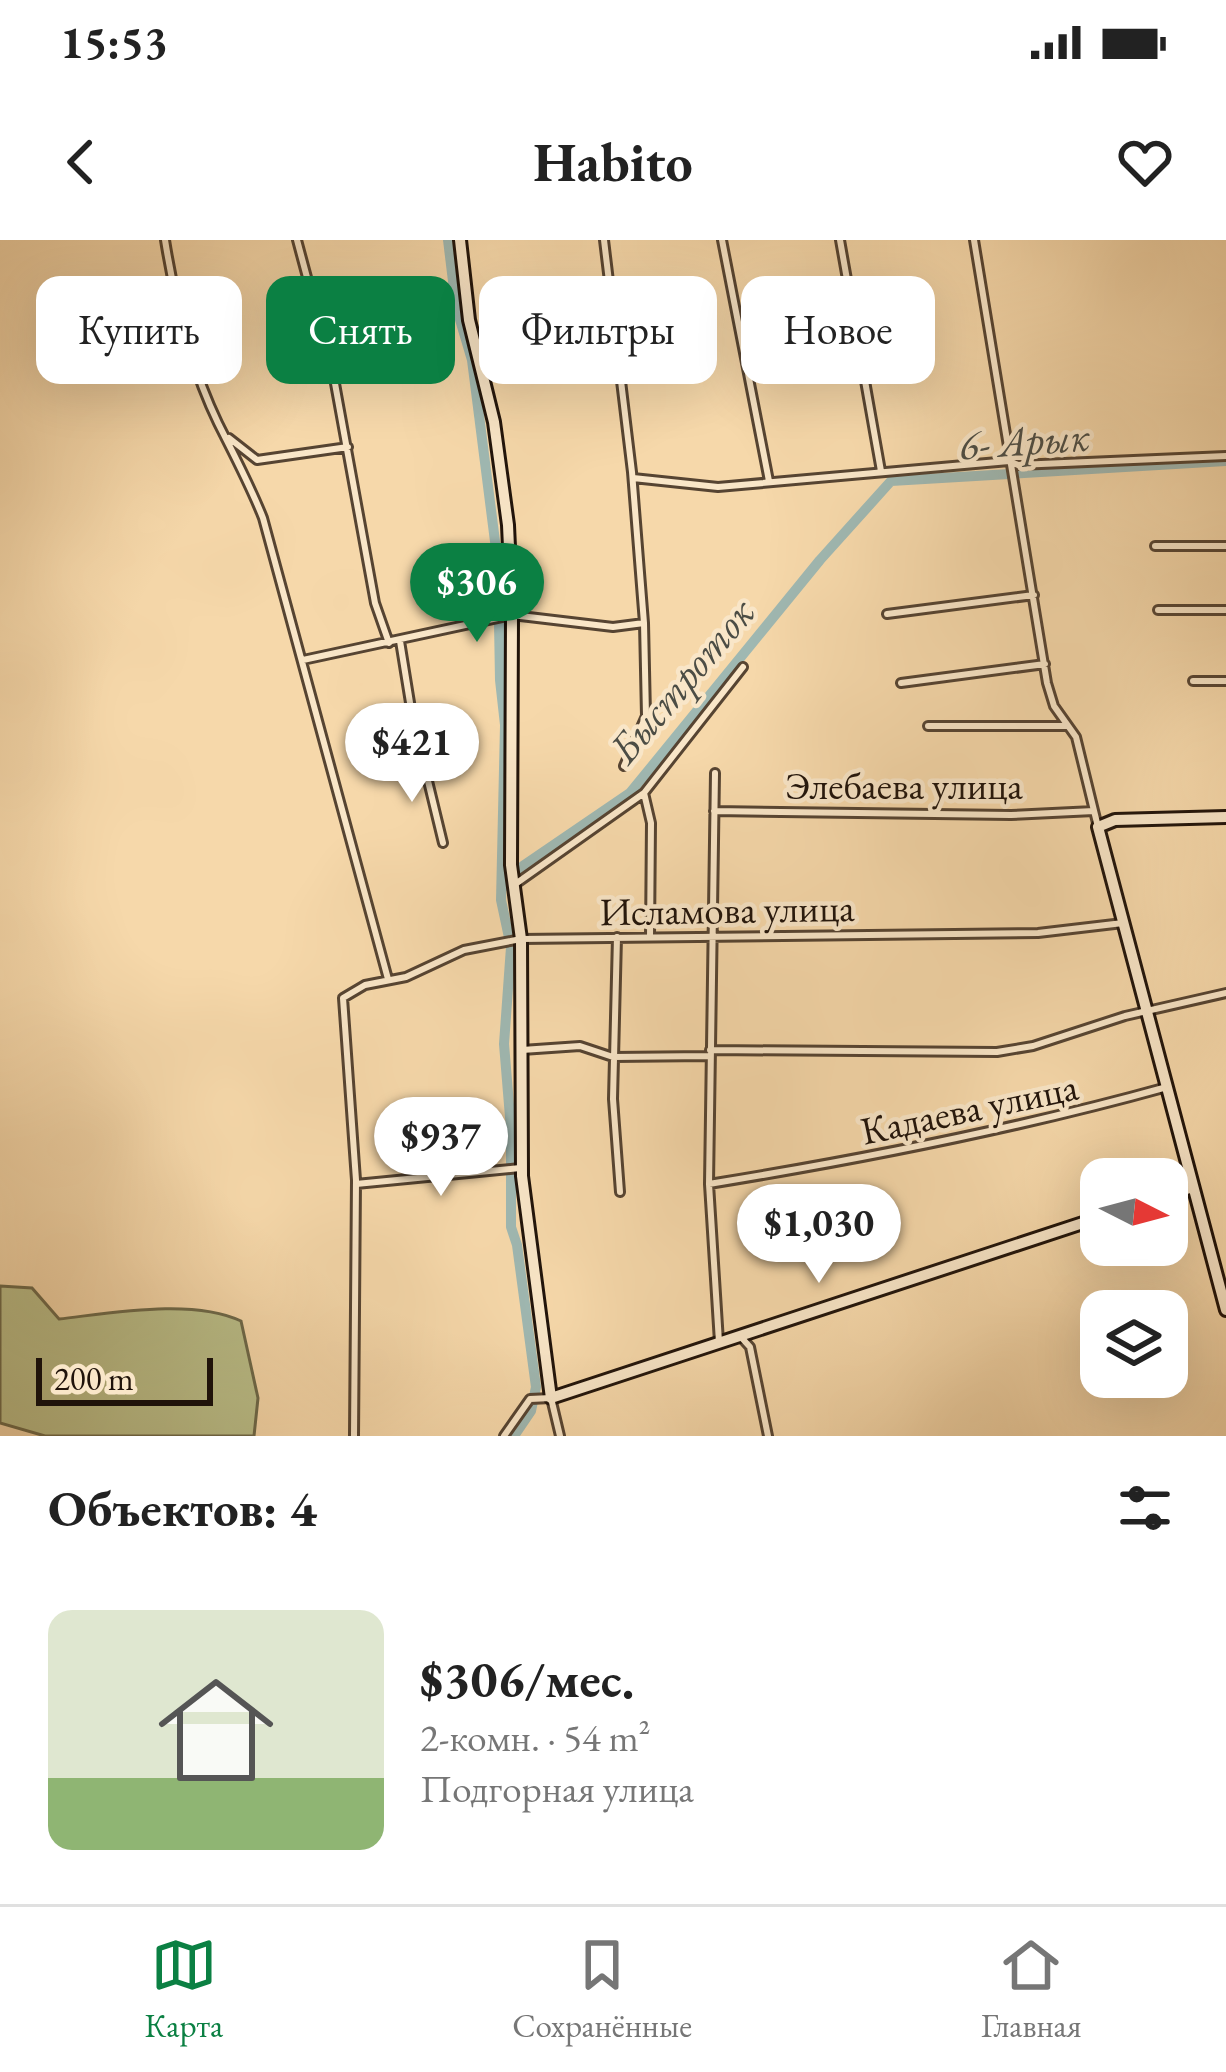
<!DOCTYPE html>
<html lang="ru">
<meta charset="utf-8">
<style>
body{margin:0;font-family:"EB Garamond",serif;background:#f2f2f2;color:#222;height:100vh;display:flex;flex-direction:column;font-size:45px;white-space:nowrap}
*{box-sizing:border-box;margin:0}
p{font-size:39px;color:#767676}
.icon{flex:none;width:66px;height:66px;fill:none;stroke:currentColor;stroke-width:2;stroke-linecap:round;stroke-linejoin:round}
.map{position:relative;height:1196px;overflow:hidden}
.side{display:flex;flex-direction:column;background:#fff;flex:1}
.side>*{flex:none}
.guide{position:absolute;left:36px;top:36px;width:1155px;height:108px;display:flex;gap:24px}
.needle{width:78px;rotate:96deg}
.controls{position:absolute;left:1080px;top:918px;display:grid;gap:24px}
.controls a{display:grid;place-items:center;width:108px;height:108px;border-radius:24px;background:#fff;box-shadow:0 12px 48px #0002;font-size:60px}
.scale{position:absolute;left:36px;bottom:30px;width:177px;box-sizing:border-box;padding-left:12px;border:6px solid #20130a;border-top:0;font-size:33px;line-height:42px;white-space:nowrap;color:#20130a;-webkit-text-stroke:9px #f9e6c8;paint-order:stroke}
.price{position:absolute;translate:-50% -102px;padding:0 27px;border-radius:42px;background:#fff;color:#222;font-size:39px;line-height:78px;filter:drop-shadow(0 3px 6px #0008)}
.price::after{content:'';position:absolute;left:50%;top:72px;width:36px;height:27px;margin-left:-18px;background:inherit;clip-path:polygon(0 0,100% 0,50% 100%)}
.price.on{background:#0b8043;color:#fff}
ul{padding:0;list-style:none}
li{display:flex;align-items:center;gap:36px;height:300px;padding:0 48px}
li+li{border-top:3px solid #e0e0e0}
li span{display:grid;place-items:center;flex:none;width:336px;height:240px;border-radius:24px;color:#555}
li>.icon{margin-inline-start:auto}
span .icon{width:144px;height:144px;fill:#fffc;stroke-width:1}
li b{font-size:51px}
h2{display:flex;justify-content:space-between;align-items:center;height:144px;padding:0 48px;font-size:51px}
.tag{padding:0 42px;border-radius:24px;background:#fff;box-shadow:0 12px 48px #0002;font-size:42px;line-height:108px}
.tag.on{background:#0b8043;color:#fff}
.status{display:flex;justify-content:space-between;align-items:center;height:84px;padding:0 60px;background:#fff;direction:ltr}
.status svg{height:33px;fill:currentColor}
header{display:flex;justify-content:space-between;align-items:center;height:156px;padding:0 48px;background:#fff;font-size:54px;font-weight:700}
.menu{display:flex;justify-content:space-around;align-items:center;height:168px;border-top:3px solid #e0e0e0;background:#fff;font-size:33px;color:#767676}
.menu a{display:grid;justify-items:center;gap:6px}
.menu .on{color:#0b8043}
.map>svg:first-child{display:block}
.green{fill:#babf8a;stroke:#6d694a;stroke-width:3}
.lines{fill:none;stroke-linecap:round;stroke-linejoin:round}
.river{stroke:#9fb8b2;stroke-width:10}
.street-casing{stroke:#564432;stroke-width:12}
.secondary-casing{stroke:#20130a;stroke-width:16}
.street{stroke:#f9e6c8;stroke-width:6}
.secondary{stroke:#f9e6c8;stroke-width:10}
.labels{text-anchor:middle;stroke-width:9;stroke-linejoin:round;paint-order:stroke}
.street-label{font-size:39px;fill:#20130a;stroke:#f9e6c8}
.water-label{font-size:42px;font-style:italic;fill:#4c4d45;stroke:#f9e6c8}
</style>
<div class="status"><b>15:53</b><svg viewBox="0 0 49 12"><path d="M0 12V9h3v3zM5 12V6h3v6zM10 12V3h3v9zM15 12V0h3v12zM26 1h20v11H26zM47 4h2v5h-2z"/></svg></div>
<header><svg class="icon" aria-label="back" viewBox="0 0 24 24"><path d="M15 5l-7 7 7 7"/></svg>Habito<svg class="icon" aria-label="heart" viewBox="0 0 24 24"><path d="M12 20l-8-8c-3-5 5-10 8-4 3-6 11-1 8 4z"/></svg></header>
<div class="map">
<svg width="1226" height="1196" viewBox="0 0 1226 1196">
<rect width="100%" height="100%" fill="#f6d8aa"/>
<filter id="stains"><feTurbulence type="fractalNoise" baseFrequency=".00167" numOctaves="4"/><feColorMatrix values="0 0 0 0 .2 0 0 0 0 .09 0 0 0 0 .02 0 0 0 .5 -.17"/></filter>
<radialGradient id="worn" r=".72"><stop offset=".6" stop-color="#630" stop-opacity="0"/><stop offset="1" stop-color="#630" stop-opacity=".3"/></radialGradient>
<path class="green" d="M0,1046L32,1048L59,1079C112,1073 193,1058 241,1081L258,1158L254,1196H45L0,1183Z"/>
<g class="lines">
<path class="river" d="M448,0L456,66L472,120L498,325L500,440L505,485L501,660L511,707L504,804L511,889V987L517,1005L536,1147L531,1171L514,1196
M510,647L523,626L630,553L820,320L891,241L1226,221"/>
<defs>
<path id="street" d="M165,0C175,62 191,127 218,183C234,215 250,245 263,278L388,739
M297,0L334,138L375,363L389,403
M604,0L632,232L644,383L646,476L624,526
M722,0L769,241
M840,0L881,231
M974,0L1047,443L1054,466L1076,497L1098,587
M229,198L257,220L348,207
M633,238L718,247L1009,221L1018,225L1226,216
M1155,306H1226
M1158,370H1226
M887,374L1034,355
M400,401L412,475L443,603
M303,420L512,375L613,387L644,383
M1193,441H1226
M901,443L1045,424
M928,486H1066
M715,533L709,944L719,1102
M644,553L651,583L650,697
M714,571L1011,575L1094,571
M514,645L644,553L743,427
M617,697L613,859L620,952
M522,810L580,806L613,817L708,816
M710,810L997,812L1033,806L1125,776L1226,753
M356,944L520,928
M709,944C863,919 1016,889 1167,847
M740,1096L750,1107L768,1196
M354,1196L356,940L343,758L365,745L406,737L464,710L521,699L1038,693L1123,683
M504,1196L530,1159L551,1158L560,1196"/>
<path id="secondary" d="M460,0L469,80L494,182L508,285L512,375L511,625L521,699L522,936L551,1158L1101,977
M1226,577L1115,580L1098,587L1226,1070
M1167,955L1193,947"/>
</defs>
<use href="#street" class="street-casing"/>
<use href="#secondary" class="secondary-casing"/>
<use href="#street" class="street"/>
<use href="#secondary" class="secondary"/>
</g>
<g class="labels">
<g class="street-label">
<text x="904" y="559">Элебаева улица</text>
<text transform="translate(727 669) rotate(-1)" y="14">Исламова улица</text>
<text transform="translate(969 868) rotate(-12)" y="14">Кадаева улица</text>
</g>
<g class="water-label">
<text transform="translate(1024 200) rotate(-4)" y="15">6- Арык</text>
<text transform="translate(681 440) rotate(-50)" y="15">Быстроток</text>
</g>
</g>
<rect width="100%" height="100%" filter="url(#stains)"/>
<rect width="100%" height="100%" fill="url(#worn)"/>
</svg>
<div class="controls">
<a><svg class="needle" viewBox="-14 -14 28 28"><path d="M0-13l5 13h-10z" fill="#e53935"/><path d="M0 13l5-13h-10z" fill="#767676"/></svg></a>
<a><svg class="icon" aria-label="layers" viewBox="0 0 24 24"><path d="M12 4l9 5-9 5-9-5zM3 14l9 5 9-5"/></svg></a>
</div>
<div class="scale">200 m</div>
<b class="price on" style="left:477px;top:405px">$306</b>
<b class="price" style="left:412px;top:565px">$421</b>
<b class="price" style="left:441px;top:959px">$937</b>
<b class="price" style="left:819px;top:1046px">$1,030</b>
<div class="guide">
<a class="tag">Купить</a>
<a class="tag on">Снять</a>
<a class="tag">Фильтры</a>
<a class="tag">Новое</a>
</div>
</div>
<section class="side">
<h2>Объектов: 4<svg class="icon" aria-label="filters" viewBox="0 0 24 24"><path d="M4 7h16M4 17h16"/><circle cx="9" cy="7" r="2"/><circle cx="15" cy="17" r="2"/></svg></h2>
<ul>
<li><span style="background:linear-gradient(#dfe7d0 70%,#8fb573 0)"><svg class="icon" aria-label="home" viewBox="0 0 24 24"><path d="M3 11l9-7 9 7M6 9v11h12V9"/></svg></span><div><b>$306/мес.</b><p>2-комн. · 54 m²</p><p>Подгорная улица</p></div></li>
</ul>
</section>
<nav class="menu">
<a class="on"><svg class="icon" aria-label="map" viewBox="0 0 24 24"><path d="M3 6l6-2 6 2 6-2v14l-6 2-6-2-6 2zM9 4v14M15 6v14"/></svg>Карта</a>
<a><svg class="icon" aria-label="saved" viewBox="0 0 24 24"><path d="M7 4h10v16l-5-4-5 4z"/></svg>Сохранённые</a>
<a><svg class="icon" aria-label="home" viewBox="0 0 24 24"><path d="M3 11l9-7 9 7M6 9v11h12V9"/></svg>Главная</a>
</nav>
